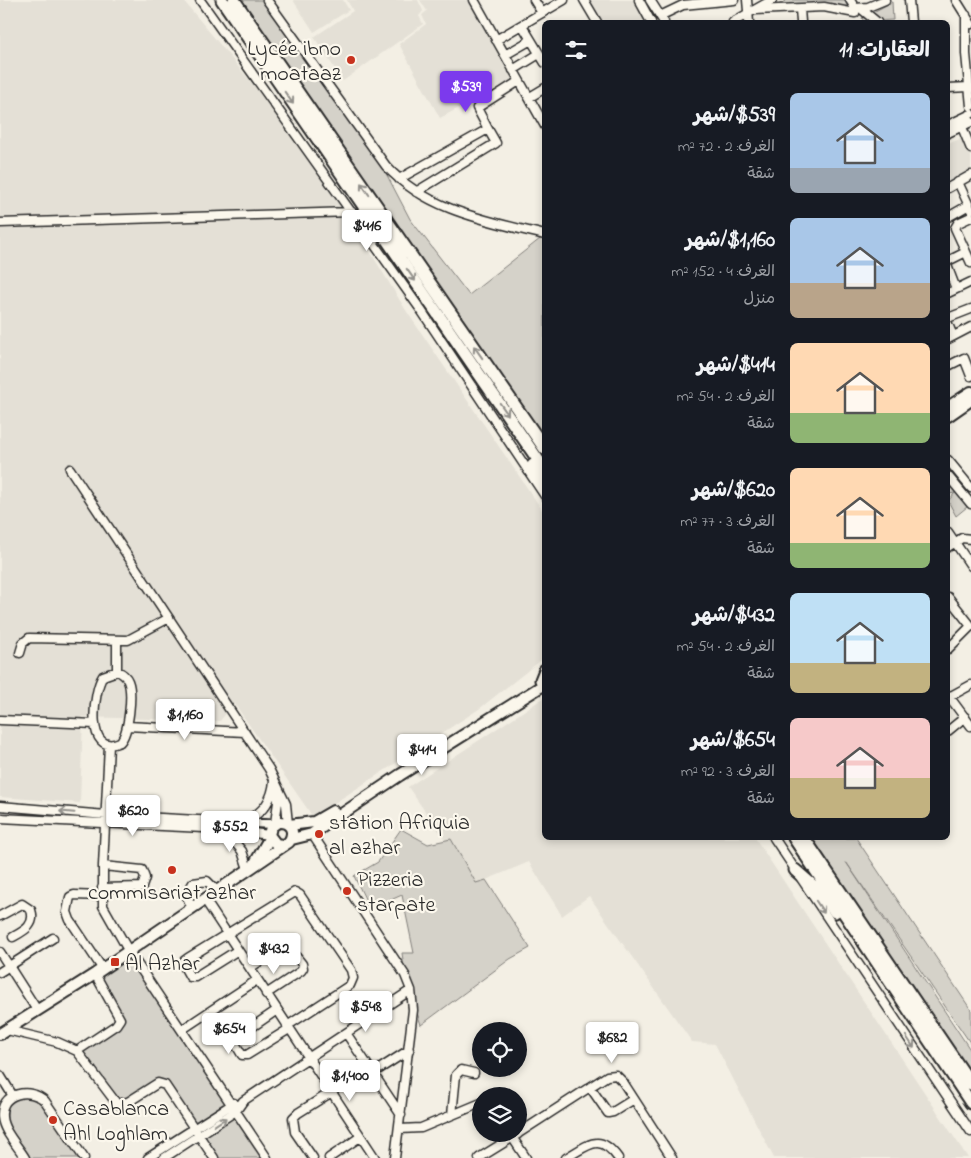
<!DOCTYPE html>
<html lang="ar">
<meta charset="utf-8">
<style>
body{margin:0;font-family:"Indie Flower","Playpen Sans Arabic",sans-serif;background:#20242c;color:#f1f3f6;direction:rtl;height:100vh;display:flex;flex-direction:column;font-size:19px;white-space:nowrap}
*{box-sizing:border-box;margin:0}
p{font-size:16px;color:#9ea1a6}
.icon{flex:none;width:28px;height:28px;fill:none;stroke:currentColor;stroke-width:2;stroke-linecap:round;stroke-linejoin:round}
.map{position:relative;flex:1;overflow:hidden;direction:ltr}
.side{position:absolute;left:542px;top:20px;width:408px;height:820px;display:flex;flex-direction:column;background:#171b24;border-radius:8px;box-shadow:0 2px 8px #0003;direction:rtl}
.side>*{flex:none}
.tools{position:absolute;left:472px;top:1022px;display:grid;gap:10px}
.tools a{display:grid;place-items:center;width:55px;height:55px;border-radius:50%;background:#171b24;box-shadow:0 2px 8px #0003;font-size:25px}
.price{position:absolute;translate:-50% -42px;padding:0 11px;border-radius:5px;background:#fff;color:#222;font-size:16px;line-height:32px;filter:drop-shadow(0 1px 2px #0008)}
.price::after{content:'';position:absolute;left:50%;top:30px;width:15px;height:11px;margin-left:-8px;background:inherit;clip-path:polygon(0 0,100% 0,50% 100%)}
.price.active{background:#7c3aed;color:#fff}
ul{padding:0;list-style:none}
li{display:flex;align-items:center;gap:15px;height:125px;padding:0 20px}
li span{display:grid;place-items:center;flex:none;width:140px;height:100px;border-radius:8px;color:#555}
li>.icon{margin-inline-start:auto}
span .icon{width:60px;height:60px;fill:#fffc;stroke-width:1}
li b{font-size:21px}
h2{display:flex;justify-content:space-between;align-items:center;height:60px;padding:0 20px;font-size:21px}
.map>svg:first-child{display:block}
.built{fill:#e4e0d6}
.green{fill:#d5d2c9;stroke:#807e7a}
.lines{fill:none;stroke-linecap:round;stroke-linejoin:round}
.minor-casing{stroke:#2b2b2b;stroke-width:11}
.major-casing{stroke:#2b2b2b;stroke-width:14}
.highway-casing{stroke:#2b2b2b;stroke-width:15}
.minor{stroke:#fbf7ec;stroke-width:8}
.major{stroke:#fbf7ec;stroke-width:10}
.highway{stroke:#fbf7ec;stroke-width:11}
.oneway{stroke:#93918c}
.poi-dot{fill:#c8321e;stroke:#fbf7ec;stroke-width:2}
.labels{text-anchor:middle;stroke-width:4.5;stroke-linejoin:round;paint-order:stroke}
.poi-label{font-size:22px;fill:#2b2b2b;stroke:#fbf7ec;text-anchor:start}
</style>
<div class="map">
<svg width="971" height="1158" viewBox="0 0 971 1158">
<rect width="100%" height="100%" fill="#f3efe4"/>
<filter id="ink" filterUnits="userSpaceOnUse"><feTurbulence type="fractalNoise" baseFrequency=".02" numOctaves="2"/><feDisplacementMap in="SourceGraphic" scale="10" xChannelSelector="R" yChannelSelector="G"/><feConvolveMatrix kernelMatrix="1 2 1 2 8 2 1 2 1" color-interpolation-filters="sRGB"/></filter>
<g filter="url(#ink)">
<path class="built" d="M0,0H183L276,112L358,232L407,312L545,514V657L479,709L313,817L234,703L220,721L83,717L80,803L0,797Z
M293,0H343L349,10L314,32Z
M347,0H418L423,11L419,16L423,24L343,81L314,37L353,11Z
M420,0H469L512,80L440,118L399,44L426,24L422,15L427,11Z
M589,0H635L647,22H602Z
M962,138L971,157V174L948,186V144Z
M545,697V838H755L968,1158H774L715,1044L692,1042L589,896L562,916L529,862L476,884L408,787Z"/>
<path class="green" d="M234,0H267L378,158L410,219L469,295L545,235V442Z
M787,0H847L853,11L771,9Z
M892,2L893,20L864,22L862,18Z
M948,481L967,507L956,516L948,501L955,493L948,494Z
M401,829L428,844L451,839L476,883L486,880L530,948L510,959L421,1025L405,975L402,953H414L402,895L370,909L354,876L378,862Z
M809,838H830L832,840L836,838H856L971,1010V1044L846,862L971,1051V1078Z
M131,948L269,1158H212L165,1084L117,1104L77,1051L122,1018L94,972Z
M13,1094L40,1096L84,1158H24C10,1136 0,1119 13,1094Z"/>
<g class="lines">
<defs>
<path id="minor" d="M200,0L421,310L545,496
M267,0L386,166C427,211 489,221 545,235
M474,0L545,126
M534,0L542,13
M584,0L597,22
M639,0L651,22
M650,0L664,22
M747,0L749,22
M850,0L855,8L868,7L885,0
M909,0L911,22
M956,0L971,24
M860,8L877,22
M800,9L801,22
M755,10L824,7L855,13
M966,15V54L971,106
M660,16L683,5L734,0
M733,22L772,0
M522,25L545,63
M496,40L564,0
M505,55L531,40
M513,70L539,54
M948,88L969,87
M530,97L545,88
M948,125L971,114
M962,127L971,149
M948,133L971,122
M399,179L488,129L477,108L519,81
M958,182L971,210
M948,188L971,175
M416,192L496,143L488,129
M948,217L969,205
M971,217L958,223L955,228L971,263
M0,223L352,212
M948,261L966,252
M948,268L956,289
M948,293L971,282
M948,318L971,309
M948,324L953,336
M948,339L971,327
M948,366L964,358L971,376
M948,460L971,488
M70,469L269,769L286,804L288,824
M948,476L971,504
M948,532L971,566
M948,547L962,538L971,539
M948,597L971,626
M948,649L971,626
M20,653L23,643L29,638L128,640L169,618
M117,671C122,673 126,676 128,681C133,693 129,733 120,742C85,758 93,691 103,676Z
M117,671V641
M948,695L971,726
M949,697L971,685
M0,720L95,724
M127,726L245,732
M948,731L965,717
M109,745L103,866V906L128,950L267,1158
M0,806L106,815L273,824
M0,818L224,829L269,835
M245,820C263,814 273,799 274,780
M275,823L278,802L277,788
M224,829L242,851L248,869
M312,834L405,975L411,990L413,1010L395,1158
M774,838L971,1132
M102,888L142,887L145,878L142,870L103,866
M205,900L375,1158
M192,908L186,895L193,883L207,881L217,891
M0,916L22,904L31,910C36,925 24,931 13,937
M238,950L195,977H190L185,968L184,961L188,958L295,892L300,895L351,970L353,978L350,985L287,1026
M0,952L37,1010
M102,968L70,920L67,912L70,897L74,895L102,896
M250,968L286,944L302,964L303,968L301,971L266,994
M0,972L53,938
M277,1010L236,1038V1045L242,1055H247L289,1029
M183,1029L257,980
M7,1030L57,1042L77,1051L117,1104L128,1102L158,1083L165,1085L214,1158
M346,1033L401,1115
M77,1051L116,1025L120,1019L95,974
M373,1073L409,1050
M0,1075L13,1096
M590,1087L608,1113L613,1112L634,1099
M452,1115L456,1075L461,1070L474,1073
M400,1129L421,1128L481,1103
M519,1133L607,1076L616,1075L623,1082L672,1158
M512,1137L526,1158
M25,1158C18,1146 3,1131 2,1117C0,1092 31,1087 45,1101L84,1158
M148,1158L234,1103
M164,1158L236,1111L243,1101L411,990
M313,1158L295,1132L293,1118L298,1113L330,1093
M329,1158L360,1137
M479,1158L518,1134
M566,1158C589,1145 599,1132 618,1158"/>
<path id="major" d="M948,407L971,392
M948,416L971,400
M289,825L314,822L333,811
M292,839L312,834L400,775L545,684
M255,863L270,837
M0,1034L95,974L289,842C296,831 290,821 278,822L271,827L269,835L276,844L283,845"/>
<path id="highway" d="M222,0L545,470
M234,0L545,449
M533,465L545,483
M541,680L545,670
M794,838L971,1103
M804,838L971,1084
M795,870L819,891L835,912"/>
</defs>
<use href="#minor" class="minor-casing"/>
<use href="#major" class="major-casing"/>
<use href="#highway" class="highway-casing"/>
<use href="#minor" class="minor"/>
<use href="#major" class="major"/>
<use href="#highway" class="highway"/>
</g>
<defs><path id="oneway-shaft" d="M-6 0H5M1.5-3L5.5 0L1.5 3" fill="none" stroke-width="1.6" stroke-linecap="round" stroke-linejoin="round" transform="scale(1.25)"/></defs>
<g class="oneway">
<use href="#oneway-shaft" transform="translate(289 98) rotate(55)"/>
<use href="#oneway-shaft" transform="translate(365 189) rotate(-125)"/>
<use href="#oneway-shaft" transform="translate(411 275) rotate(55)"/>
<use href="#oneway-shaft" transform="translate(478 352) rotate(-125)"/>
<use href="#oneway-shaft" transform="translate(504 409) rotate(55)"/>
<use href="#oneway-shaft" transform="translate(67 812) rotate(-175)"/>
<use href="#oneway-shaft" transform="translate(820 907) rotate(56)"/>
<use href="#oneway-shaft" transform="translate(910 1042) rotate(56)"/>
<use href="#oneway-shaft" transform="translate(220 1122) rotate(-34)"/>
</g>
</g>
<g class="poi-dot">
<circle cx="351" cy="60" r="5"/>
<circle cx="319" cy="834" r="5"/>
<circle cx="172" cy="870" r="5"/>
<circle cx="347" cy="891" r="5"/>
<rect x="110" y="957" width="10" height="10" rx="2.5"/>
<circle cx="53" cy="1120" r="5"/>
</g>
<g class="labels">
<g class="poi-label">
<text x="341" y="55" text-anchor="end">Lycée ibno<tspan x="341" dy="25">moataaz</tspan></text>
<text x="329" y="829">station Afriquia<tspan x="329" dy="25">al azhar</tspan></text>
<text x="357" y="886">Pizzeria<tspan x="357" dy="25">starpate</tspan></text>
<text x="172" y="899" text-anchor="middle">commisariat azhar</text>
<text x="125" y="970">Al Azhar</text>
<text x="63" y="1115">Casablanca<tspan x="63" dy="25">Ahl Loghlam</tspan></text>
</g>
</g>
</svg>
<div class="tools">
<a><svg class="icon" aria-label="locate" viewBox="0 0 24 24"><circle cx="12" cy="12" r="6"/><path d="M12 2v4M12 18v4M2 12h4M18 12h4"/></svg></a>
<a><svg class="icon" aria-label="layers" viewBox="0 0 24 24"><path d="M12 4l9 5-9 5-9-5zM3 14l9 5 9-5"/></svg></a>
</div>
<b class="price active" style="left:466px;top:113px">$539</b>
<b class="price" style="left:367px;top:252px">$416</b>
<b class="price" style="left:185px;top:741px">$1,160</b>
<b class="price" style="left:422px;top:776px">$414</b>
<b class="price" style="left:133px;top:837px">$620</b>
<b class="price" style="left:230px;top:853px">$552</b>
<b class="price" style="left:274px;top:975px">$432</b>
<b class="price" style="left:366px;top:1033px">$548</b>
<b class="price" style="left:229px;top:1055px">$654</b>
<b class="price" style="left:612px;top:1064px">$682</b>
<b class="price" style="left:350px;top:1102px">$1,400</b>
<section class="side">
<h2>العقارات: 11<svg class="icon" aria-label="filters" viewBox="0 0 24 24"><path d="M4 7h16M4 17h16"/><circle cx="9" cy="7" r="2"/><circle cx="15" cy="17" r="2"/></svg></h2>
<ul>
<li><span style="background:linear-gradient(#a9c7e8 75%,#9aa5b1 0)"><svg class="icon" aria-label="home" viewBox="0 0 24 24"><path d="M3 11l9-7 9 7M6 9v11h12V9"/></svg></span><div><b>$539/شهر</b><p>الغرف: 2 · 72 m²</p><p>شقة</p></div></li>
<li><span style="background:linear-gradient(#a9c7e8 65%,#b9a48a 0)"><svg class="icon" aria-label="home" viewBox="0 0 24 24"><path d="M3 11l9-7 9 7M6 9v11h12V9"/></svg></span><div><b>$1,160/شهر</b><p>الغرف: 4 · 152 m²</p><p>منزل</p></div></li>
<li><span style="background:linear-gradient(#ffd9b3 70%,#8fb573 0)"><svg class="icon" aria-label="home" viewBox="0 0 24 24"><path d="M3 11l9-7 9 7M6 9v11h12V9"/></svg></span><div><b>$414/شهر</b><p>الغرف: 2 · 54 m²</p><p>شقة</p></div></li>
<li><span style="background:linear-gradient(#ffd9b3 75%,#8fb573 0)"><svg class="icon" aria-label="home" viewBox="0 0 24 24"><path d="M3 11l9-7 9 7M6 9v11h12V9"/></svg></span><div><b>$620/شهر</b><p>الغرف: 3 · 77 m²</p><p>شقة</p></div></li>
<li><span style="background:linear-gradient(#bfe0f5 70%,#c2b280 0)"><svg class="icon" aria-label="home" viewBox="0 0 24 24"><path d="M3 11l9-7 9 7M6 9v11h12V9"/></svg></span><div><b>$432/شهر</b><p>الغرف: 2 · 54 m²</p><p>شقة</p></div></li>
<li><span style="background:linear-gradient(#f6c9c9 60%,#c2b280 0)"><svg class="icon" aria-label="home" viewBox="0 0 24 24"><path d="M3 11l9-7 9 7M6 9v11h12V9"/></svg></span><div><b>$654/شهر</b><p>الغرف: 3 · 92 m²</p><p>شقة</p></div></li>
</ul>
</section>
</div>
